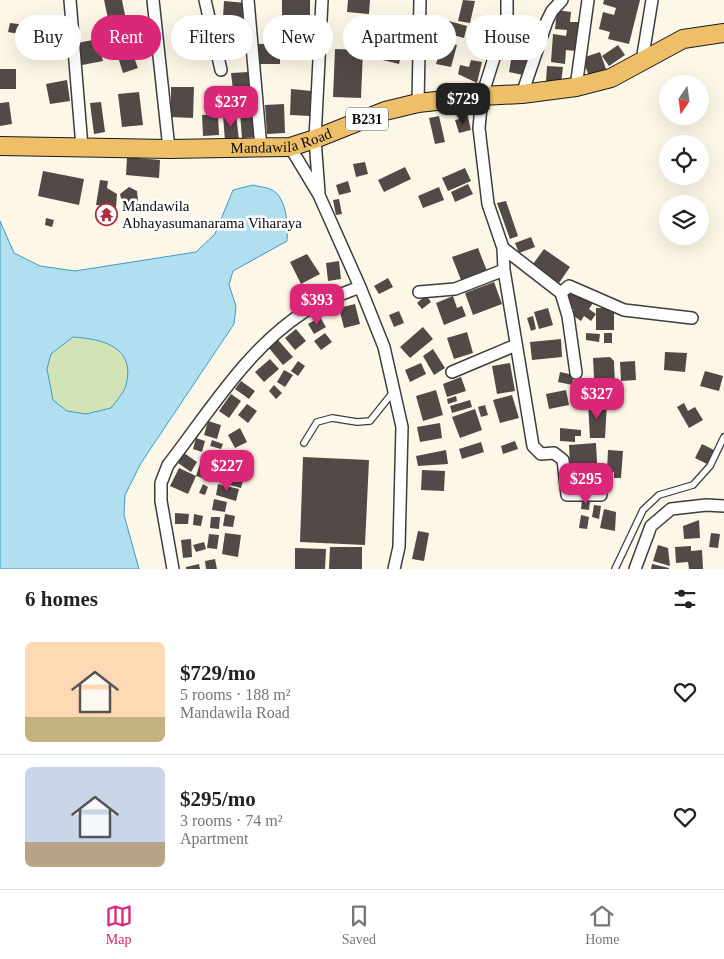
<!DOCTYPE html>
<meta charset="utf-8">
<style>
body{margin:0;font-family:Georgia,serif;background:#f2f2f2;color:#222;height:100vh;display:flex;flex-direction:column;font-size:19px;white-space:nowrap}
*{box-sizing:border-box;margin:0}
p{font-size:16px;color:#767676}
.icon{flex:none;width:28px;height:28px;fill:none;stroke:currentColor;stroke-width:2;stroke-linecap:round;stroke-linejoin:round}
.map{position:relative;height:569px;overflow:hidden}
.details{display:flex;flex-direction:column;background:#fff;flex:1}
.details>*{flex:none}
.top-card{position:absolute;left:15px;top:15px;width:695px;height:45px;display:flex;gap:10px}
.needle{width:32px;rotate:193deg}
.fabs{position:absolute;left:659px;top:75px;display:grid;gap:10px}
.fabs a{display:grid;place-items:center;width:50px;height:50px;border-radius:50%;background:#fff;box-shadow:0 5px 20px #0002;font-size:25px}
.price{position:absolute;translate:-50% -42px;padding:0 11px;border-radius:10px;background:#db2777;color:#fff;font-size:16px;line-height:32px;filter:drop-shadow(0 1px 2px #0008)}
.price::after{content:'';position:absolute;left:50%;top:30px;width:15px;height:11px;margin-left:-8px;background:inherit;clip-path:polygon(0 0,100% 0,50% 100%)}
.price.selected{background:#222;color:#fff}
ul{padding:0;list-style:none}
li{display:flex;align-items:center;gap:15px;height:125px;padding:0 25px}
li+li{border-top:1px solid #e0e0e0}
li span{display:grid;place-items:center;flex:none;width:140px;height:100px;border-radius:8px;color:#555}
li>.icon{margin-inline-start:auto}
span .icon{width:60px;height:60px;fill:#fffc;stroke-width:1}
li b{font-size:21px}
h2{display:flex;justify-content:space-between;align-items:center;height:60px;padding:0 25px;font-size:21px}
.pill{padding:0 18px;border-radius:22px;background:#fff;box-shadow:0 5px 20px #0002;font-size:18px;line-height:45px}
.pill.selected{background:#db2777;color:#fff}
.menu{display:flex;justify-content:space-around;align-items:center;height:70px;border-top:1px solid #e0e0e0;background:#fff;font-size:14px;color:#767676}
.menu a{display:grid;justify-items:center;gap:2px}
.menu .selected{color:#db2777}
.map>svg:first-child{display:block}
.green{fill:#d2e4b6}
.water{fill:#b1dff0;stroke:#3f9ac1;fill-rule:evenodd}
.building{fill:#514a47}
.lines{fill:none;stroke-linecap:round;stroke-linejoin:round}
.lane-casing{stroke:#3d3d3d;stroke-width:8}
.street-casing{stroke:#3d3d3d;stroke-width:14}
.primary-casing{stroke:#1b1b1b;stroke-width:20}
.lane{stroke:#fff;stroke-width:5.5}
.street{stroke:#fff;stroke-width:11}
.primary{stroke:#edbf68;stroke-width:18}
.labels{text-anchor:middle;stroke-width:5;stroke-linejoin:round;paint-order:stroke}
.shield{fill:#fff;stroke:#545454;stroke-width:1}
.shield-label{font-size:14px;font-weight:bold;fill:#0a0a0a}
.street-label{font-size:15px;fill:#0a0a0a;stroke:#fff}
.poi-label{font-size:15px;fill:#0a0a0a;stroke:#fff;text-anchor:start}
</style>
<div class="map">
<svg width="724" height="569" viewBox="0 0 724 569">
<rect width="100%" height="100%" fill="#fdf7e8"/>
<path class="green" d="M73,337C103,339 137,347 126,385C124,393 116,401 111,408L85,414L67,411L53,400L47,369L51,354Z"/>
<path class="water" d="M253,185C259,187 267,187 272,190C287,197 288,227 287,241L233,271L229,285L236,306L234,324L141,463L125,495L124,515L139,569H0V221L14,253L40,266L75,271L196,252L215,234L233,190ZM73,337C103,339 136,347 126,385C124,393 116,401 111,408L86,414L67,411L53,400L47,369L51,354Z"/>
<path class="building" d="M104,0H122L126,20L109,23Z
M282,0H310V21H282Z
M348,0H370L369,14L347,12Z
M463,0L475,1L470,23L458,21Z
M604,0H640L629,44L608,39L610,32L599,29L603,12L614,15L616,8L603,4Z
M224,1L246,3L244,19L223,17Z
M557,10L571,12L570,22H579L576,51L566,50L565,64L551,62L553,34L566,36L567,30L555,29Z
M149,18L152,38L136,41L133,21Z
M382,21L403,23L401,44L380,42Z
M449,21L467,26L464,38L446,33Z
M10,23L26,25L24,35L8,32Z
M284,29L312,30L311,58L284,57Z
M38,36L49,37L47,55L36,54Z
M98,39L103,61L82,65L77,43Z
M374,42L403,49L399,64L370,57Z
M442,42L457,45L451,67L436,64Z
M258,44H280V64H257Z
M618,45L625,55L609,66L602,56Z
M335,49L363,50L361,98L333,97Z
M132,52L138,68L123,73L118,57Z
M600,52L606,69L589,76L582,58Z
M512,54L527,57L523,75L509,72Z
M471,60L482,62L477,83L458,74L460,65L469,67Z
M547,66L563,67L561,83L546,82Z
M0,69H16V89H0Z
M249,72L251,98L234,99L231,73Z
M67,80L70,101L50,104L46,84Z
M171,87H194L193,118L171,117Z
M291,89L312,91L311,116L290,115Z
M139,92L143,125L122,127L118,94Z
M9,102L12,124L0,126V103Z
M101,102L105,132L94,134L90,103Z
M284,104L285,133L267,134L265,105Z
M254,112L256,137L242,138L240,113Z
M218,114L219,135L203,136L202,115Z
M236,114L239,140L225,141L223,115Z
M439,116L445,142L435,144L429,118Z
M468,117L471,130L459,133L455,120Z
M127,157L160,160L159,178L126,175Z
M365,162L368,174L356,177L353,164Z
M405,167L411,179L384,192L378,180Z
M465,168L471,181L448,191L442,178Z
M43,171L84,179L79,205L38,196Z
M100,180L108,181L107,188L117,194L116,208L96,205Z
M348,181L351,192L339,195L336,185Z
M468,184L473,194L455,202L451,192Z
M129,187L137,191L138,201L131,206L122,203L120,194Z
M439,187L444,200L423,208L418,196Z
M339,199L342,214L336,215L333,200Z
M506,201L518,236L510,239L497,203Z
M46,218L54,220L52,227L45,225Z
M531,237L535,247L519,253L515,243Z
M478,248L487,271L461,280L452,257Z
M544,249L570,267L559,283L533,264Z
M307,254L320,274L301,284L290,262Z
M339,261L341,279L328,281L326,263Z
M388,278L393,287L379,294L374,286Z
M494,282L502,304L473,315L465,293Z
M572,288L593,303L589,309L596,314L591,321L584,316L581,321L571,314L574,310L565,299Z
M426,295L431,302L422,309L417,303Z
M453,296L457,308L462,306L466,316L444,325L436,303Z
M355,304L360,324L344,328L339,308Z
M548,308L553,325L539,329L534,312Z
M596,308H614V330H596Z
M399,311L404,323L394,327L389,315Z
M533,316L536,329L531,331L527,318Z
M320,317L326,327L314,334L308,324Z
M423,327L433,339L410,358L400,347Z
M296,329L306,341L295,350L285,338Z
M467,332L473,353L454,359L447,338Z
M325,333L332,342L321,350L314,341Z
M586,333L600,334L599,342L586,340Z
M604,333H612V343H604Z
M561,339L562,357L532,360L530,342Z
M278,340L293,357L283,365L269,348Z
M433,349L445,368L434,375L423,356Z
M665,352L687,353L685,372L664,370Z
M610,357L614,361L615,385H599V378H594L593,358Z
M270,359L279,369L264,382L255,372Z
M298,361L305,366L298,376L291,371Z
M635,361L636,380L621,381L620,362Z
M421,363L426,374L410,382L405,370Z
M510,363L515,391L497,394L492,366Z
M284,370L293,375L285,387L277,382Z
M705,371L723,376L719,391L700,386Z
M560,372L574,375L572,385L558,382Z
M461,377L466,391L447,397L443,384Z
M241,381L255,391L249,399L235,389Z
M274,385L282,393L276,399L269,391Z
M436,390L443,415L423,421L416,396Z
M566,390L569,405L549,409L546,394Z
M231,394L241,401L229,418L219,411Z
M512,395L519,418L500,423L493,400Z
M456,396L457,401L448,404L447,399Z
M470,400L472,407L452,413L450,406Z
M588,403H607L605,438H590Z
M684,403L688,411L695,407L703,420L689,428L677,407Z
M247,404L257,411L248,423L238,415Z
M485,405L488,415L481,417L478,407Z
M475,409L482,430L460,438L452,417Z
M208,421L221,425L217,439L204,435Z
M440,423L442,438L420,442L417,427Z
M240,428L247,442L235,448L228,435Z
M560,428L581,430V436H575V442L560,441Z
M196,438L205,441L202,452L193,449Z
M212,440L223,444L221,449L210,446Z
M515,441L518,449L503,454L501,446Z
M481,442L484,452L462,459L459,449Z
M596,443L598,482L571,483L569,445Z
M702,444L714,450L707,464L695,458Z
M446,450L448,464L418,466L416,456Z
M608,450L623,451L621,478H614V472L607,471Z
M184,453L197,462L191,472L178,463Z
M303,457L369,460L365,545L300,542Z
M200,464L216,470L213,481L196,476Z
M179,468L196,476L188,494L170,486Z
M422,470L445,471L444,491L421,490Z
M221,471L244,477L241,488L218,482Z
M203,484L208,487L205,495L199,493Z
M218,484L239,489L236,501L216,495Z
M214,499L227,502L225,512L212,510Z
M582,500L590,501L589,510L581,509Z
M594,505L601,506L599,519L592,517Z
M604,509L616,512L615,531L600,528Z
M175,513L189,514L188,524H175Z
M194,514L203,516L201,526L193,525Z
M225,514L235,516L233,527L223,526Z
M581,515L589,517L587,529L579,528Z
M211,517H220L219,529L210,528Z
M699,520L700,538L684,539L683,526Z
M418,531L429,533L424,561L412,559Z
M225,533L241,535L238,557L222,554Z
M711,533L720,534L718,548L709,547Z
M209,534L219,535L217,549L207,548Z
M191,539L192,557L183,558L181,540Z
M204,542L206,549L196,552L193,545Z
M658,545L668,548L670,566L653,561Z
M691,546V551L702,550L703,569H689L688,562L676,563L675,547Z
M330,547H362V569H329Z
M295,548L326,549L325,569H295Z
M215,559L217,569H206L205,561Z
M199,564L200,569H186V567Z
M652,564L669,568V569H651Z"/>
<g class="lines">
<defs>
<path id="lane" d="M304,443L317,422L332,418L357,422L370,421L394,391
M615,569L643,510L659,495L693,485L710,466L724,437"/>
<path id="street" d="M70,0L82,147
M153,0L169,149
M205,0L221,70
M248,0L261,148
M507,0V17L482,96L479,128L488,204L503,248L504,270L533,446L541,454L554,453L563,460L567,495H601
M642,61L652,0
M576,87L588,0
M522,94L547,21L552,11L562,0
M418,103L420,0
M290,147L319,195L360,287L384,347L402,427L399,547L394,569
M319,193L315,139L322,0
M503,248L561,293L569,286L624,310L692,318
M419,292L455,289L504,270
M561,293L568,316L576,373
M452,372L516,345
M173,569L161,501V483L168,465C209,412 247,349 304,312C321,301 342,294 360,287
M635,569L651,526L671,509L706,505L724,506"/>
<g id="primary">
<path id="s1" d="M0,146L169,149L290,147L315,139L385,111L418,103L482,96L522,94L576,87L611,78L683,39L724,33"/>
</g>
</defs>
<use href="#lane" class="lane-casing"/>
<use href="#street" class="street-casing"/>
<use href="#primary" class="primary-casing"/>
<use href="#lane" class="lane"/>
<use href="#street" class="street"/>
<use href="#primary" class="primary"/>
</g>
<defs>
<symbol id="temple-ring" viewBox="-11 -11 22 22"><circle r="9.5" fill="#fff" stroke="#ad2f42" stroke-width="1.5"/><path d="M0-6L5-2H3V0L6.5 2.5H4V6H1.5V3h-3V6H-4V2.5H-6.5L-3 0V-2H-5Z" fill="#ad2f42"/></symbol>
</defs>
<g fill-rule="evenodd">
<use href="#temple-ring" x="94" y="202" width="25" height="25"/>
</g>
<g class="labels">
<rect class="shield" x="346" y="107.5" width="42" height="23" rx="4"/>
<g class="shield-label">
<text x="367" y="124">B231</text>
</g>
<g class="street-label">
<text dy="5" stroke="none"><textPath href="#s1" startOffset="282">Mandawila Road</textPath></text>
</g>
<g class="poi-label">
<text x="122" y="211">Mandawila<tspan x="122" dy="17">Abhayasumanarama Viharaya</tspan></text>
</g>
</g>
</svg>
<div class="fabs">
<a><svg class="needle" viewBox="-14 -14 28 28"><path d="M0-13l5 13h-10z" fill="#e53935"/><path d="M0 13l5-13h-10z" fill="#767676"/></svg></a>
<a><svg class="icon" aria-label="locate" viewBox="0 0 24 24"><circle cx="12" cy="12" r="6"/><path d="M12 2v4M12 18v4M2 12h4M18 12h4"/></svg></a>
<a><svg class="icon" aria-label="layers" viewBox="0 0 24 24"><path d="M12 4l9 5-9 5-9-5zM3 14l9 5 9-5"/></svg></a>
</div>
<b class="price selected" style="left:463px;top:125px">$729</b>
<b class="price" style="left:231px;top:128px">$237</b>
<b class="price" style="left:317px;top:326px">$393</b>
<b class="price" style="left:597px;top:420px">$327</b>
<b class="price" style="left:227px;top:492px">$227</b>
<b class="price" style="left:586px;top:505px">$295</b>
<div class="top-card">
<a class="pill">Buy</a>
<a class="pill selected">Rent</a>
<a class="pill">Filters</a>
<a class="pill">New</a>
<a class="pill">Apartment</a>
<a class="pill">House</a>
</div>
</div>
<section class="details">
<h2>6 homes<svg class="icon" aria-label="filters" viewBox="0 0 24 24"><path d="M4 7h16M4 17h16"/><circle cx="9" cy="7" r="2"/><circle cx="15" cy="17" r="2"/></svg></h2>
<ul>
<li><span style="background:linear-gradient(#ffd9b3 75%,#c2b280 0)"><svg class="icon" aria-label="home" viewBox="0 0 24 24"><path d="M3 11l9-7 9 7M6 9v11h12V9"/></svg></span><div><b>$729/mo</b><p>5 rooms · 188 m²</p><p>Mandawila Road</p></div><svg class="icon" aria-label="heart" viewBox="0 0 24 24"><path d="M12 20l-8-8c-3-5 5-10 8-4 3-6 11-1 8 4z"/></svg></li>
<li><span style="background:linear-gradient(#c9d6e8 75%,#b9a48a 0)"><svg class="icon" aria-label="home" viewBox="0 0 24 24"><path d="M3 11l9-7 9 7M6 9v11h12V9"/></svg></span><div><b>$295/mo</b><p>3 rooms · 74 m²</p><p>Apartment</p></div><svg class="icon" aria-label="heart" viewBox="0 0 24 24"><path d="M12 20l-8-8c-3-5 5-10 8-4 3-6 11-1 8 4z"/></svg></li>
</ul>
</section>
<nav class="menu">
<a class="selected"><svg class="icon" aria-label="map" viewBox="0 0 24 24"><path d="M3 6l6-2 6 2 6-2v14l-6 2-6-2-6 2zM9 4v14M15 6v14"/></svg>Map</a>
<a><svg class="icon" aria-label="saved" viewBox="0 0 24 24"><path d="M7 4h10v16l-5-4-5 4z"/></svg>Saved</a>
<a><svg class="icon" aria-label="home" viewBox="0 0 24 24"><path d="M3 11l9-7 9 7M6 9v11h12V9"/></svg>Home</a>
</nav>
